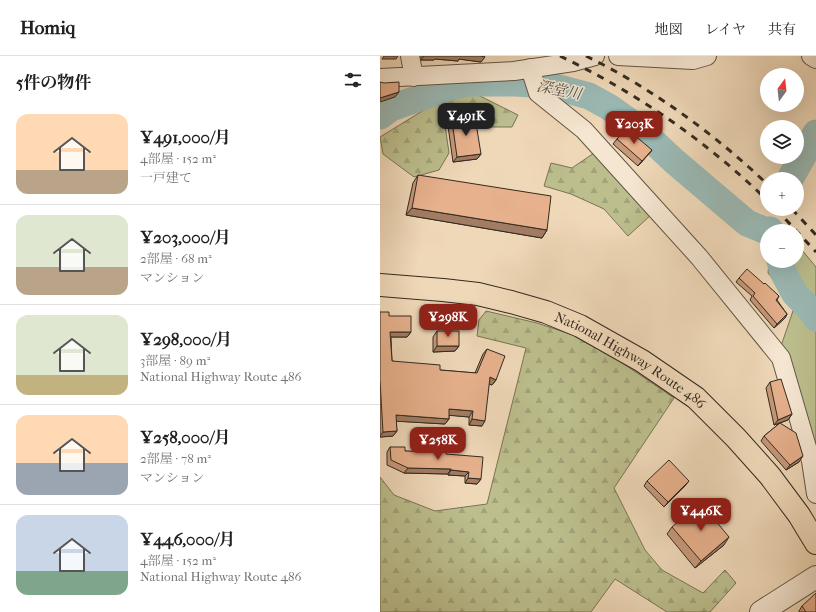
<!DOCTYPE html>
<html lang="ja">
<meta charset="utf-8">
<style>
body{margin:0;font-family:"IM FELL French Canon","Noto Serif JP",serif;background:#f2f2f2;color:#202124;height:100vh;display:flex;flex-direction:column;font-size:15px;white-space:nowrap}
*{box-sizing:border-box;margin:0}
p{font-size:13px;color:#757577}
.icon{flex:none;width:22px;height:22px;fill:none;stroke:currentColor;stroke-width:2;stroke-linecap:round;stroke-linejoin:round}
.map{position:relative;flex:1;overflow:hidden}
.panel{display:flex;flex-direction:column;background:#fff;width:380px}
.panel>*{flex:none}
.needle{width:26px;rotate:15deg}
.buttons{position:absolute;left:380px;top:12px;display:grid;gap:8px}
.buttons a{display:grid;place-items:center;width:44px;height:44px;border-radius:50%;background:#fff;box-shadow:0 4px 16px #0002;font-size:20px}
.price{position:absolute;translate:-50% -34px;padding:0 9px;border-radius:8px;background:#8f2418;color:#fff;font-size:13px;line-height:26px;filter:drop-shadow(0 1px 2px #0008)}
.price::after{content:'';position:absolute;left:50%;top:24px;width:12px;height:9px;margin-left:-6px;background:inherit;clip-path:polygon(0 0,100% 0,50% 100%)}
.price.selected{background:#222;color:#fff}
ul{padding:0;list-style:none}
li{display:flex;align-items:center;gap:12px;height:100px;padding:0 16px}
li+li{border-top:1px solid #e0e0e0}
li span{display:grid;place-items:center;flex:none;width:112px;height:80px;border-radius:12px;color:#555}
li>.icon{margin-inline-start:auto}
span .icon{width:48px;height:48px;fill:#fffc;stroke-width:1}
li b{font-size:17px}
h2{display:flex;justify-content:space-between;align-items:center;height:48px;padding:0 16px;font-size:17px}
header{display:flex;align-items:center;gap:24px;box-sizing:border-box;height:56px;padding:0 20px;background:#fff;border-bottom:1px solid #e0e0e0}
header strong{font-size:19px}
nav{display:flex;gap:22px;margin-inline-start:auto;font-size:14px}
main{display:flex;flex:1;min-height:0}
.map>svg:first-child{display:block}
.grass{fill:#bcbe8d;stroke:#777456}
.forest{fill:url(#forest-firs);stroke:#777456}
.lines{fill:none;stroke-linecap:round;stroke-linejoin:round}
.river{stroke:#9ab9b4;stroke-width:27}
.minor-casing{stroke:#615646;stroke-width:20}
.tertiary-casing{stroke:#615646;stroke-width:24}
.trunk-casing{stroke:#322a20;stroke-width:24}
.minor{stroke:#f5e6d1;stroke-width:18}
.tertiary{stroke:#f5e6d1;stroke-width:22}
.trunk{stroke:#efd8b8;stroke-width:22}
.rail{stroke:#322a20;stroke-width:3;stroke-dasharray:7 7;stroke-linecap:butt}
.wall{fill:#c79879;stroke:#322a20}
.shaded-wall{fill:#a27c63;stroke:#322a20}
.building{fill:#e7b18d;stroke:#322a20}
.labels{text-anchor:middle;stroke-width:3;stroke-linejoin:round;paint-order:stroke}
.street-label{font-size:14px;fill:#322a20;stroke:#f5e6d1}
.water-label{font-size:15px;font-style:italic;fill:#4c4e45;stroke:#f5e6d1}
</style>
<header>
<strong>Homiq</strong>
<nav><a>地図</a><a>レイヤ</a><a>共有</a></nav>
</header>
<main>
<section class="panel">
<h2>5件の物件<svg class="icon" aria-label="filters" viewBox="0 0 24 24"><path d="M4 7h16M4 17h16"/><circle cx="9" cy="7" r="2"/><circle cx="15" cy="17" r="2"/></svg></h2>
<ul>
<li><span style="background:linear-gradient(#ffd9b3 70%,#b9a48a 0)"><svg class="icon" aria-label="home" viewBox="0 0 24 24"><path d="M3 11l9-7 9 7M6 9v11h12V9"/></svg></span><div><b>¥491,000/月</b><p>4部屋 · 152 m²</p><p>一戸建て</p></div></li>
<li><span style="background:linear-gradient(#dfe7d0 65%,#b9a48a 0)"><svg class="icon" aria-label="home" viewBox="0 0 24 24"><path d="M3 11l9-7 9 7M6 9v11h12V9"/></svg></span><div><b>¥203,000/月</b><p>2部屋 · 68 m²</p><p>マンション</p></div></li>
<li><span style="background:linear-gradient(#dfe7d0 75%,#c2b280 0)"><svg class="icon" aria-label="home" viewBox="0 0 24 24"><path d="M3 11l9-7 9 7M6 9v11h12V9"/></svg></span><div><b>¥298,000/月</b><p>3部屋 · 89 m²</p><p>National Highway Route 486</p></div></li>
<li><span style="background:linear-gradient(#ffd9b3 60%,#9aa5b1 0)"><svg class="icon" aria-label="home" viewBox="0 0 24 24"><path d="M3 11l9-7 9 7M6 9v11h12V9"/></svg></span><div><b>¥258,000/月</b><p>2部屋 · 78 m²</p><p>マンション</p></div></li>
<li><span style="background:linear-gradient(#c9d6e8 70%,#7fa58c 0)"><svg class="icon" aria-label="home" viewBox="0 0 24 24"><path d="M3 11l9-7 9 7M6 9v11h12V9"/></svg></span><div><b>¥446,000/月</b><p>4部屋 · 152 m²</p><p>National Highway Route 486</p></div></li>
</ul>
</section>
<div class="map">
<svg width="436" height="556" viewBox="0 0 436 556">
<defs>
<pattern id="forest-firs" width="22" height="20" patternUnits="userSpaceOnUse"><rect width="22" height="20" fill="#bcbe8d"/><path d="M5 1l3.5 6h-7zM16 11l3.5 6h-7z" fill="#a2a379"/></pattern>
</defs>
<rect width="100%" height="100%" fill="#efd8b8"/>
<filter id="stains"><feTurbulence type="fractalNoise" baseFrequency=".005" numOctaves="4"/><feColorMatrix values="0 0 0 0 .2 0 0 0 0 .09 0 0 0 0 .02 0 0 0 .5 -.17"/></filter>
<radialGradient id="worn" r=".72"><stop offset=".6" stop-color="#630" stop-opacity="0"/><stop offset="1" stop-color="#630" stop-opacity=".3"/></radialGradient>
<path class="grass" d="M417,188L426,199L436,211V401L401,290L415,249L388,217L389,205H417Z"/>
<path class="forest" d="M94,37L138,59L132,71H102L93,64L65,69L69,97L59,114L34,121L3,98L0,81L70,38Z
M214,97L272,158L248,180L224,153L191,138L164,130L171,107L192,112Z
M106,255L157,267L196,280L238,304L294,342L234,432L265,494L282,514L323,537L345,514L356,527L330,556H287L235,523L211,556H0V421L14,439L55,455L107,448L146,292L97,280L99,264Z"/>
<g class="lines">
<path class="river" d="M0,60L11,52L68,32L88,27H135L168,29L209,40L229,51L261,74L294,105L367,167L384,174H390
M410,123L436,77
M400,205L403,216L415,238L429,252L436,262"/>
<defs>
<path id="minor" d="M30,0L34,21
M238,0L313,4L327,0
M431,0L436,3
M150,12L158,37L204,74L319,201L401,302L431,405L436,438
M0,22L134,15L193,6L215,0"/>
<path id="tertiary" d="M381,556L436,521"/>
<g id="trunk">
<path id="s1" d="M0,229L63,234L98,238L131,246L166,256L200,270L262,305L316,342L356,382L390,420L419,459L436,487"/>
</g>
</defs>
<use href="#minor" class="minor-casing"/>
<use href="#tertiary" class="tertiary-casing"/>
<use href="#trunk" class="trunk-casing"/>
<use href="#minor" class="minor"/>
<use href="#tertiary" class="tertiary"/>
<use href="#trunk" class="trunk"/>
<path class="rail" d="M180,0C257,37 326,85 387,144
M206,0C270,31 336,79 387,128
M396,153L436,196
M412,153L436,179"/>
</g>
<path class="wall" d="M41,0H105L101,6L79,3L78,5L55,3L54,4H41Z
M72,65L101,98L97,103L73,106L68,70Z
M237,83L272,94L258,110L233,88Z
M38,119L167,174L162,182L26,159L33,127Z
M359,222L384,228L399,240L397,244L407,258L405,262L394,272L370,244L372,240L356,226Z
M0,256L9,260L31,276L27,281H11L12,305L60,314L95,317L103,298L107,293L116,324L112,329L109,328L102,370L89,369V361L69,359V363L65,368L16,365L17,375L13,380L0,381Z
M57,275L79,290L75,295L53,296V281Z
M390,326L412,358L408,364L400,367L419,406L406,414L381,385L384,380L400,367L394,369L386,332Z
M10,391L25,395L66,398L101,423L97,428L85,427V420L68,419V418L24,417L7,409V396Z
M267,425L305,430L284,451L264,430Z
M292,471L344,489L315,512L287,478Z
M422,550L436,556H419V555Z"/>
<path class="shaded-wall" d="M4,0H18L16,3H2Z
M44,0H100L105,1L101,6L79,3L78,5L55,3L54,4H41Z
M19,36L15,41L0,46V42Z
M272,94L268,99L258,110L262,105Z
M101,98L97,103L73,106L77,101Z
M32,152L167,174L162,182L26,159Z
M407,258L405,262L394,272L397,268Z
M10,276H31L27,281H6Z
M57,290H79L75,295L53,296Z
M110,321L116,324L112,329L106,327Z
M69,353L93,355L89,361L65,359Z
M412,358L408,364L394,369L398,364Z
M16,359L69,363L65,368L12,365Z
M92,363L105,365L102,370L89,369Z
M17,375L13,380L0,381V380L3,376Z
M423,400L419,406L406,414L410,409Z
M28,412L71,413L68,418L24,417Z
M71,414L89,416L85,420L68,419Z
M88,422L101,423L97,428L85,427Z
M309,425L305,430L284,451L288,446Z
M349,481L344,489L315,512L321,505Z"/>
<path class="building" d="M0,26L4,27L19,26V36L0,42Z
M95,61L101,98L77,101L72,65Z
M246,72L272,94L262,105L237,83Z
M38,119L171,140L167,174L32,152Z
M367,213L384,228L385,227L399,240L396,244L407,258L397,268L373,240L375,237L359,222Z
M0,256H9V260H31V276H10L12,305L60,309V314L97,317L107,293L125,300L116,324L110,321L105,365L92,363L93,355L69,353V363L16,359L17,375L3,376L0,324Z
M57,275H79V290H57Z
M401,323L412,358L398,364L390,326Z
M400,367L416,377L423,400L410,409L384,380Z
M10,391H25V395L66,396V398L103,401L101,423L88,422L89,416L71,414V413L28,412L11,404Z
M289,404L309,425L288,446L267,425Z
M321,447L349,481L321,505L292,471Z
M436,537V556H426L422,550Z"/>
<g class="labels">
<g class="street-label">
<text dy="5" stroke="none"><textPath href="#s1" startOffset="266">National Highway Route 486</textPath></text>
</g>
<g class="water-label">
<text transform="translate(179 34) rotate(11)" y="5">深堂川</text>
</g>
</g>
<rect width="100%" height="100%" filter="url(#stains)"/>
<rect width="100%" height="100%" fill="url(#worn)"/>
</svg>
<div class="buttons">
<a><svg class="needle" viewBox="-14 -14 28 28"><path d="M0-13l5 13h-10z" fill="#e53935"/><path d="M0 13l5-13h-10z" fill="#757577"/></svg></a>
<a><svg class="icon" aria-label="layers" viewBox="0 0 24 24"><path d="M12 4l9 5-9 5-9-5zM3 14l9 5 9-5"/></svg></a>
<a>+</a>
<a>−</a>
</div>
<b class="price selected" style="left:86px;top:81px">¥491K</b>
<b class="price" style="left:254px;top:89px">¥203K</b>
<b class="price" style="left:68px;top:282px">¥298K</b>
<b class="price" style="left:58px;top:405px">¥258K</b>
<b class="price" style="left:321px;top:476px">¥446K</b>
</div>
</main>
